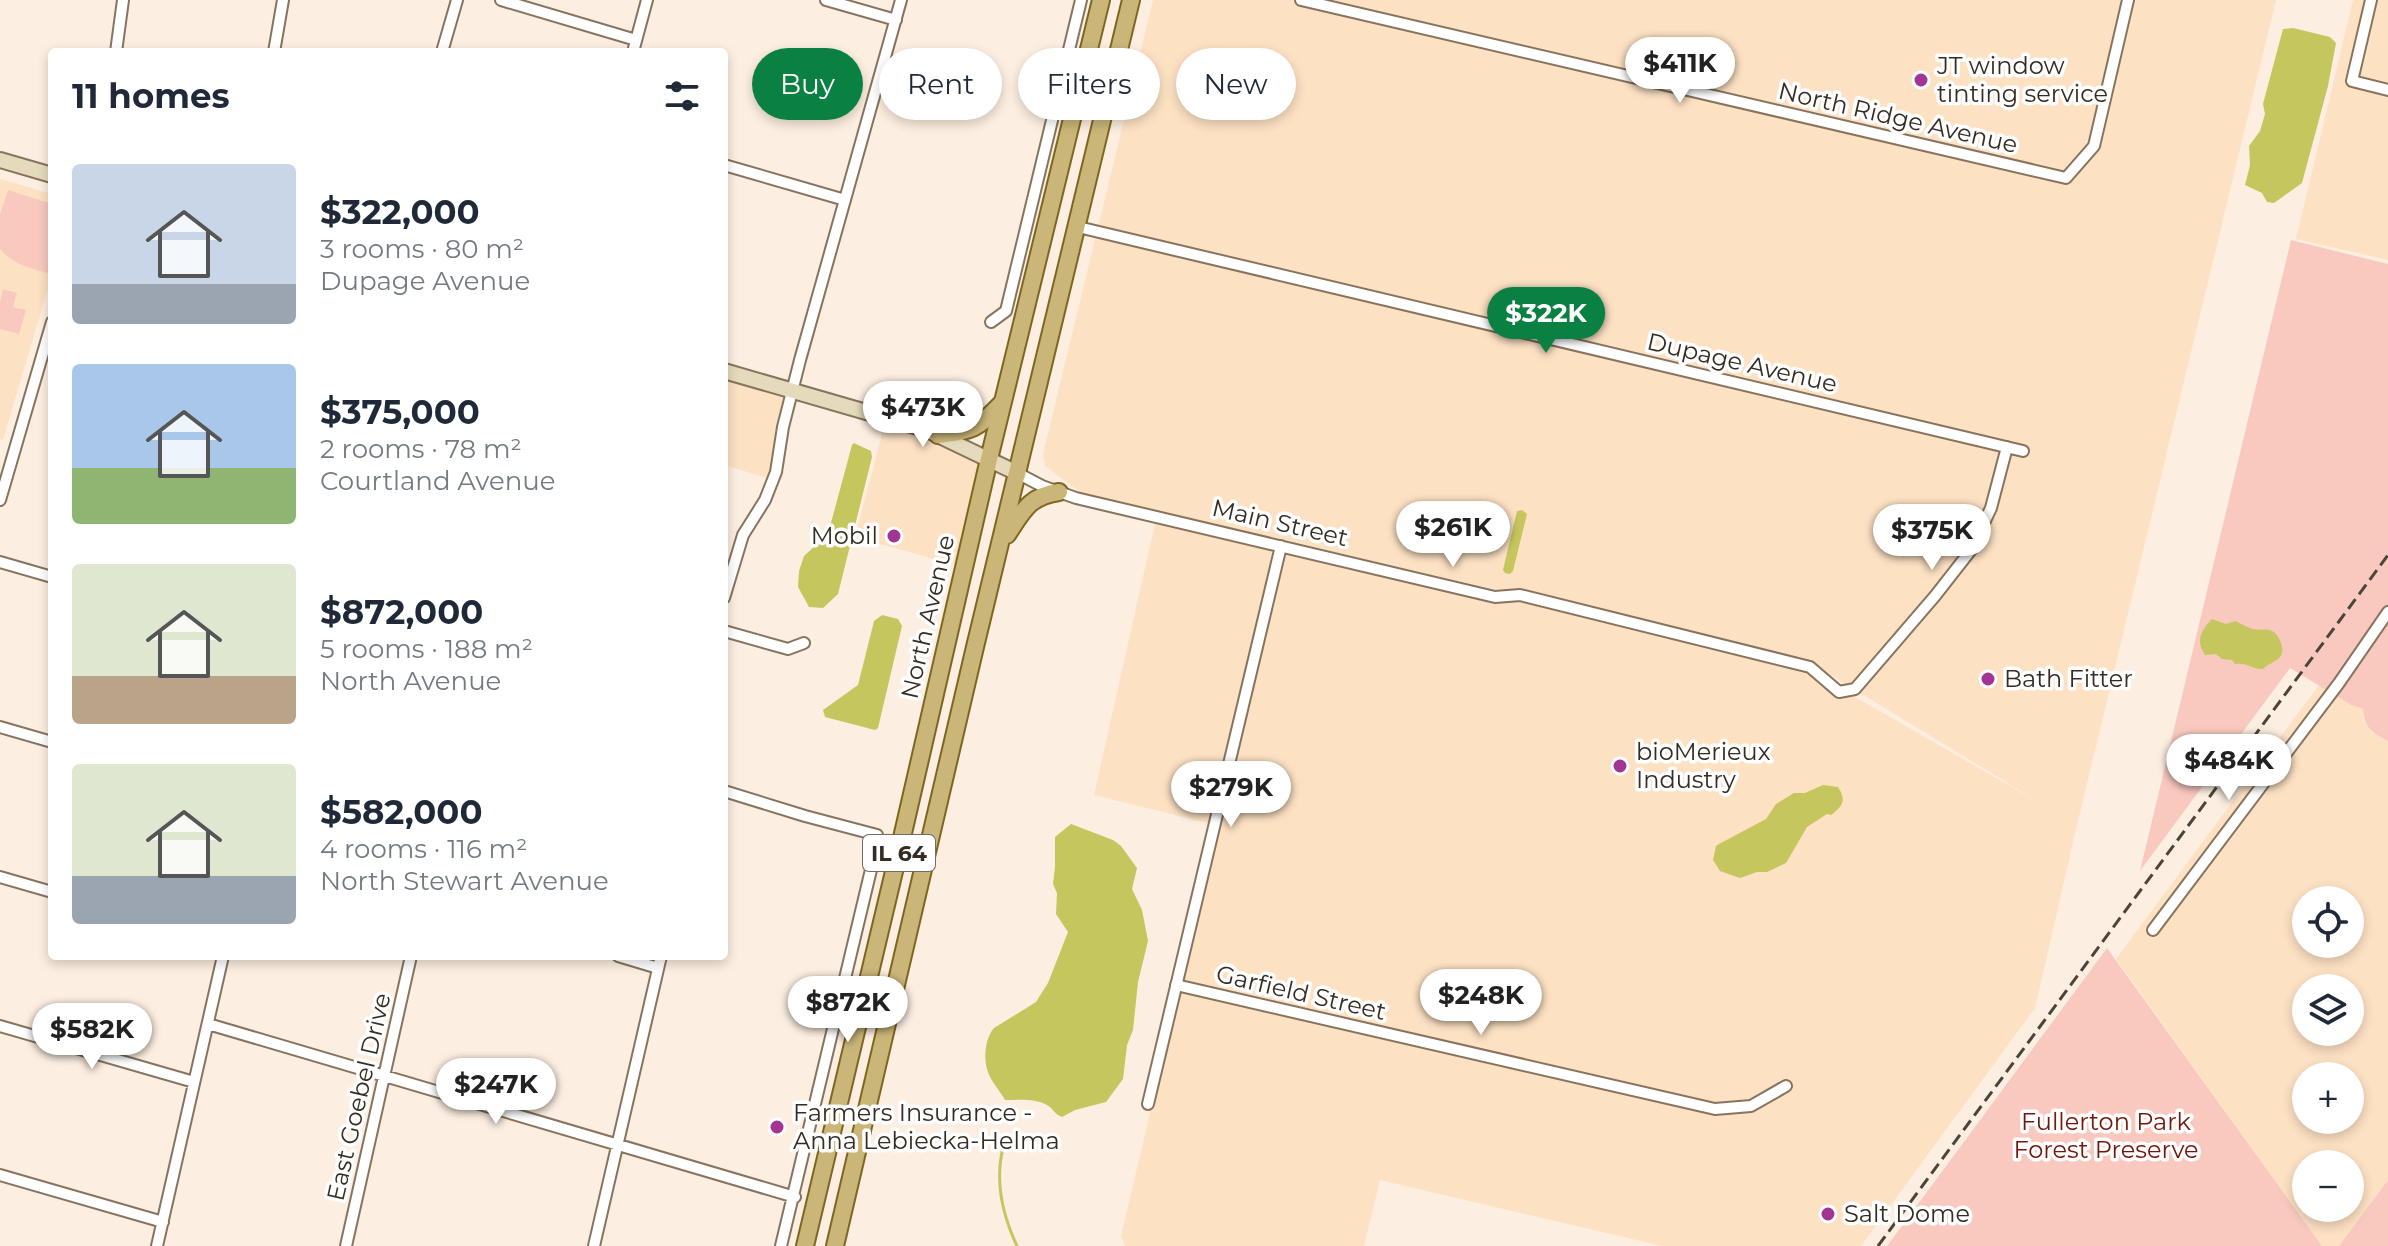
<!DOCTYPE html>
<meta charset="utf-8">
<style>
body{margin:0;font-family:Montserrat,sans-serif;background:#f2f2f3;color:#1f2937;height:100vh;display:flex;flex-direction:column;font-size:30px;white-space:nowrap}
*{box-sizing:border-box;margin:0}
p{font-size:26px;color:#747a83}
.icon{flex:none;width:44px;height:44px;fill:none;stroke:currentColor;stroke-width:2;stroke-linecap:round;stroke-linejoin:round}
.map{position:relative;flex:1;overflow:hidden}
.panel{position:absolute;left:48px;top:48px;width:680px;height:912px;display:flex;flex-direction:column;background:#fff;border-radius:8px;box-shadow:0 4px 12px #0003}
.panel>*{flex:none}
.guide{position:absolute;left:752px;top:48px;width:760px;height:72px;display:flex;gap:16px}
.fabs{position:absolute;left:2292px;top:886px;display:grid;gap:16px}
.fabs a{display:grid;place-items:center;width:72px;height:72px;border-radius:50%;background:#fff;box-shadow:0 4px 12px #0003;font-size:40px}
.price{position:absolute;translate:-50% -68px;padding:0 18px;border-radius:28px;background:#fff;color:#222;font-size:26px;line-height:52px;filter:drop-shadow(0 2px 4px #0008)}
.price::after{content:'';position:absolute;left:50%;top:48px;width:24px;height:18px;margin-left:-12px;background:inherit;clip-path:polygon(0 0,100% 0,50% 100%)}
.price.current{background:#0b8043;color:#fff}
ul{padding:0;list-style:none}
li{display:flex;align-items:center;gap:24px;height:200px;padding:0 24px}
li span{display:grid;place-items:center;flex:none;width:224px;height:160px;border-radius:8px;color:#555}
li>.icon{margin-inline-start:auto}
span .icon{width:96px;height:96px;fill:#fffc;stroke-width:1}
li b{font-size:34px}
h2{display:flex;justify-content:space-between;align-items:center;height:96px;padding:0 24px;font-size:34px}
.pill{padding:0 28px;border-radius:36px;background:#fff;box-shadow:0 4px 12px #0003;font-size:28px;line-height:72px}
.pill.current{background:#0b8043;color:#fff}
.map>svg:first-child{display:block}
.built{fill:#fde1c3;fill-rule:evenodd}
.green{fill:#f9c9c0}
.water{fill:#c6c65e}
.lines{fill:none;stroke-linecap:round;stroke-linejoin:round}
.stream{stroke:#c6c65e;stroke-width:3}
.street-casing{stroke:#88745e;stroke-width:14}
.secondary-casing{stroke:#88745e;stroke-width:18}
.primary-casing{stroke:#7f6620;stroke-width:20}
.street{stroke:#fff;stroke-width:10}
.secondary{stroke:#e5dbbc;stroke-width:14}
.primary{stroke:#cab679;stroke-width:16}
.rail{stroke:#4c4439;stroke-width:3;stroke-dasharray:12 6;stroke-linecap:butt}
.poi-dot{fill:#a23594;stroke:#fefefe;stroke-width:3}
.labels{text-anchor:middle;stroke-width:7;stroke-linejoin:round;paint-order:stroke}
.shield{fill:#fefefe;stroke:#716b64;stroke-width:2}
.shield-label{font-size:22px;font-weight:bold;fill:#342c22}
.poi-label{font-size:24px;fill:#342c22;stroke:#fefefe;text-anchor:start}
.street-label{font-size:24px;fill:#342c22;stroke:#fefefe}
.park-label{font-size:24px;fill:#71170b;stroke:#fefefe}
</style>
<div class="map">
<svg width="2388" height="1246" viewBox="0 0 2388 1246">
<rect width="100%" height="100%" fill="#fceee0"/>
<path class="built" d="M1153,0H2276L2077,825L2035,1008L1861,1246H1662L1380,1180L1364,1246H1125L1121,1236L1283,549L1523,599L1808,670L2040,803L1808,661L1084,495L1045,466L1043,454Z
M2353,0H2388V260L2296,239Z
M0,179L52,194V275L3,440L0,439Z
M724,375L788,394L771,479L724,465Z
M885,423L923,433L984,462L960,566L855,537Z
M1156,519L1278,547L1212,824L1094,795Z
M2319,685L2351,705L2363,709L2365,722L2371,732L2388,741V1180L2339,1246H2322L2116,959ZM2306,900H2350V944H2306ZM2306,988H2350V1032H2306ZM2306,1076H2350V1120H2306ZM2306,1164H2350V1208H2306Z"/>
<path class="green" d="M8,190L52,204V274C31,269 14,265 0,249V214Z
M2291,240L2388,264V741C2370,731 2366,730 2363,709L2351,705L2290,668L2140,871Z
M3,289L17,293L13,307L26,310L19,334L0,329V303Z
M2107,948L2322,1246H1887Z
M2388,1180V1246H2339Z"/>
<path class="water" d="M2293,28L2330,37L2336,43L2328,86L2302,183L2274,203L2267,202L2262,193L2245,185L2250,165L2249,146L2260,131L2265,114L2263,104L2283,29Z
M854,443L871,451L872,457L838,594L823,608L809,607L798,587L799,571L804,556L828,534L852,445Z
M1522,510L1527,514L1513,571L1510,574L1505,573L1503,570L1517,511Z
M882,615L898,619L902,626L878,728L875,730L825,717L823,710L858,685L874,621Z
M2212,619L2226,624L2235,621C2241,623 2247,628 2253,629C2259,631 2266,628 2272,631C2279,634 2287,652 2279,658C2274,663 2269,663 2263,669C2252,669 2247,662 2235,664L2232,660L2222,659L2216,654L2205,655C2195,640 2201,631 2212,619Z
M1823,785L1838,787C1846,800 1844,805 1831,815L1827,814L1807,827L1786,863L1767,872H1757L1740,878L1720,871L1713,860L1716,846L1719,844L1766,819L1776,804L1794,793H1805Z
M1071,824L1113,840L1121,846L1137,868L1132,889L1142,910L1148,941L1138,982L1133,1030L1127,1045L1123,1079L1106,1102L1075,1110L1062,1117C1054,1114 1054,1109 1047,1105C1035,1098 1018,1100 1005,1100C1000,1091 991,1081 988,1072C983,1059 985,1038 994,1028L1036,1002L1048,983L1068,932L1056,914L1057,893L1053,884L1055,867V837Z"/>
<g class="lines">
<path class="stream" d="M1004,1144C994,1179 1002,1214 1017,1246"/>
<defs>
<path id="street" d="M501,0L636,40
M826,0L896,20
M1301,0L2066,178L2094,146L2128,0
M2371,0L2352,81L2388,90
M116,52L123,0
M274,52L283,0
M442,52L457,0
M633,52L647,0
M724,165L845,200
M1078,227L2023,451
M991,322L1006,311L1081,0
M1019,474L1042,486L1076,498L1495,597L1520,595L1810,667L1839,692L1855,689L1935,596L1971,550L1991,508L2007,447
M0,500L52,322
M0,562L52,577
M724,598L743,535L765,500L776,472L783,427L800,360L901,0
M724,631L788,649L804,643
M0,727L52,742
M724,791L805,816L877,835L875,853L781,1246
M0,877L52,892
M2153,930L2339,683L2388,612
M618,956L658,968
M1176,985L1715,1109L1751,1106L1786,1086
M208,1024L795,1197
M0,1026L194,1082
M1148,1104L1281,546
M0,1175L163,1222
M157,1246L223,956
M346,1246L411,956
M594,1246L661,956"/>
<path id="secondary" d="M0,160L52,175
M724,371L925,429L1019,474"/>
<path id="primary" d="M938,435C974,430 976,430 1001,404
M1007,535C1023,511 1029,496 1059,492
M805,1246L901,842L989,459L1101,0
M835,1246L975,647L1131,0"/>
</defs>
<use href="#street" class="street-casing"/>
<use href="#secondary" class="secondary-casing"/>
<use href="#primary" class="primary-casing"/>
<use href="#street" class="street"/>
<use href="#secondary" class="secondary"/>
<use href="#primary" class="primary"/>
<path class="rail" d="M1878,1246L2388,555"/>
</g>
<g class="poi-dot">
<circle cx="1921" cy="80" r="8"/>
<circle cx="894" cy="536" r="8"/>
<circle cx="1988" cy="679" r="8"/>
<circle cx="1620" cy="766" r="8"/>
<circle cx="777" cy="1127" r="8"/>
<circle cx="1828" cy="1214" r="8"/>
</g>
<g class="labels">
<rect class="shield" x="863" y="835" width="72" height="36" rx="6"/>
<g class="shield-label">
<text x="899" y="861">IL 64</text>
</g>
<g class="poi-label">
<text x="1937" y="74">JT window<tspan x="1937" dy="28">tinting service</tspan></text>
<text x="878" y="544" text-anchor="end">Mobil</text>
<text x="2004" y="687">Bath Fitter</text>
<text x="1636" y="760">bioMerieux<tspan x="1636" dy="28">Industry</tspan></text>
<text x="793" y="1121">Farmers Insurance -<tspan x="793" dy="28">Anna Lebiecka-Helma</tspan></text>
<text x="1844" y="1222">Salt Dome</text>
</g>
<g class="street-label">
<text transform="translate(1898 118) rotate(13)" y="8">North Ridge Avenue</text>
<text transform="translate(1742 363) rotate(13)" y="8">Dupage Avenue</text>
<text transform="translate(1280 523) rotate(13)" y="8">Main Street</text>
<text transform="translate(928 617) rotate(-77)" y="8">North Avenue</text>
<text transform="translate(1301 993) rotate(13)" y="8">Garfield Street</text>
<text transform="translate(359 1097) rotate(-77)" y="8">East Goebel Drive</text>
</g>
<g class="park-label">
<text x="2106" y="1130">Fullerton Park<tspan x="2106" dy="28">Forest Preserve</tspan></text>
</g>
</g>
</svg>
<div class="fabs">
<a><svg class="icon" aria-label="locate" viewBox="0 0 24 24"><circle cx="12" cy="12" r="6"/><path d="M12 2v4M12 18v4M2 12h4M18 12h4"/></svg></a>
<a><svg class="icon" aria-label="layers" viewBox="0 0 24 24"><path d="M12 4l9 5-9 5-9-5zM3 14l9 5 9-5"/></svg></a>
<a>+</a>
<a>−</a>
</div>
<b class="price" style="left:1680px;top:105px">$411K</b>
<b class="price current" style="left:1546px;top:355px">$322K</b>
<b class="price" style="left:923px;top:449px">$473K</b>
<b class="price" style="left:1453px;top:569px">$261K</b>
<b class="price" style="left:1932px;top:572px">$375K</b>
<b class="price" style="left:2229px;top:802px">$484K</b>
<b class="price" style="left:1231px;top:829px">$279K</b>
<b class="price" style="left:1481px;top:1037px">$248K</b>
<b class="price" style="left:848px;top:1044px">$872K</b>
<b class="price" style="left:92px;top:1071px">$582K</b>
<b class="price" style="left:496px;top:1126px">$247K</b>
<div class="guide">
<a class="pill current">Buy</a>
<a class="pill">Rent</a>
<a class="pill">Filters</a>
<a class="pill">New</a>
</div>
<section class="panel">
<h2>11 homes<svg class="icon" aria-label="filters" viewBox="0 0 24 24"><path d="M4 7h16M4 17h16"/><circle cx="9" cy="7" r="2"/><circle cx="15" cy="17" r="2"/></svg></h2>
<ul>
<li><span style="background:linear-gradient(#c9d6e8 75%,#9aa5b1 0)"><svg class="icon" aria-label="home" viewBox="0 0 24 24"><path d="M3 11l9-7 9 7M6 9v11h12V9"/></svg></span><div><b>$322,000</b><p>3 rooms · 80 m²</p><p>Dupage Avenue</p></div></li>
<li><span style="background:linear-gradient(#a9c7e8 65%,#8fb573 0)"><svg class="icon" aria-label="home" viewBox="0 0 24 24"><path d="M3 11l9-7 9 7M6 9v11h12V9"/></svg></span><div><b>$375,000</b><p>2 rooms · 78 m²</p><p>Courtland Avenue</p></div></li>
<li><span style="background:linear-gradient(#dfe7d0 70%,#b9a48a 0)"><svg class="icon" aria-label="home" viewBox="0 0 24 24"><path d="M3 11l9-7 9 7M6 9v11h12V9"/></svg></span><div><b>$872,000</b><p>5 rooms · 188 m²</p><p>North Avenue</p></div></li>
<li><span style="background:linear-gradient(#dfe7d0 70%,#9aa5b1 0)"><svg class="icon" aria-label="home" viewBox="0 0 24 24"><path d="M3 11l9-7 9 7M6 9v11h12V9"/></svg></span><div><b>$582,000</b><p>4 rooms · 116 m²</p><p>North Stewart Avenue</p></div></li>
</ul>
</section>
</div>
